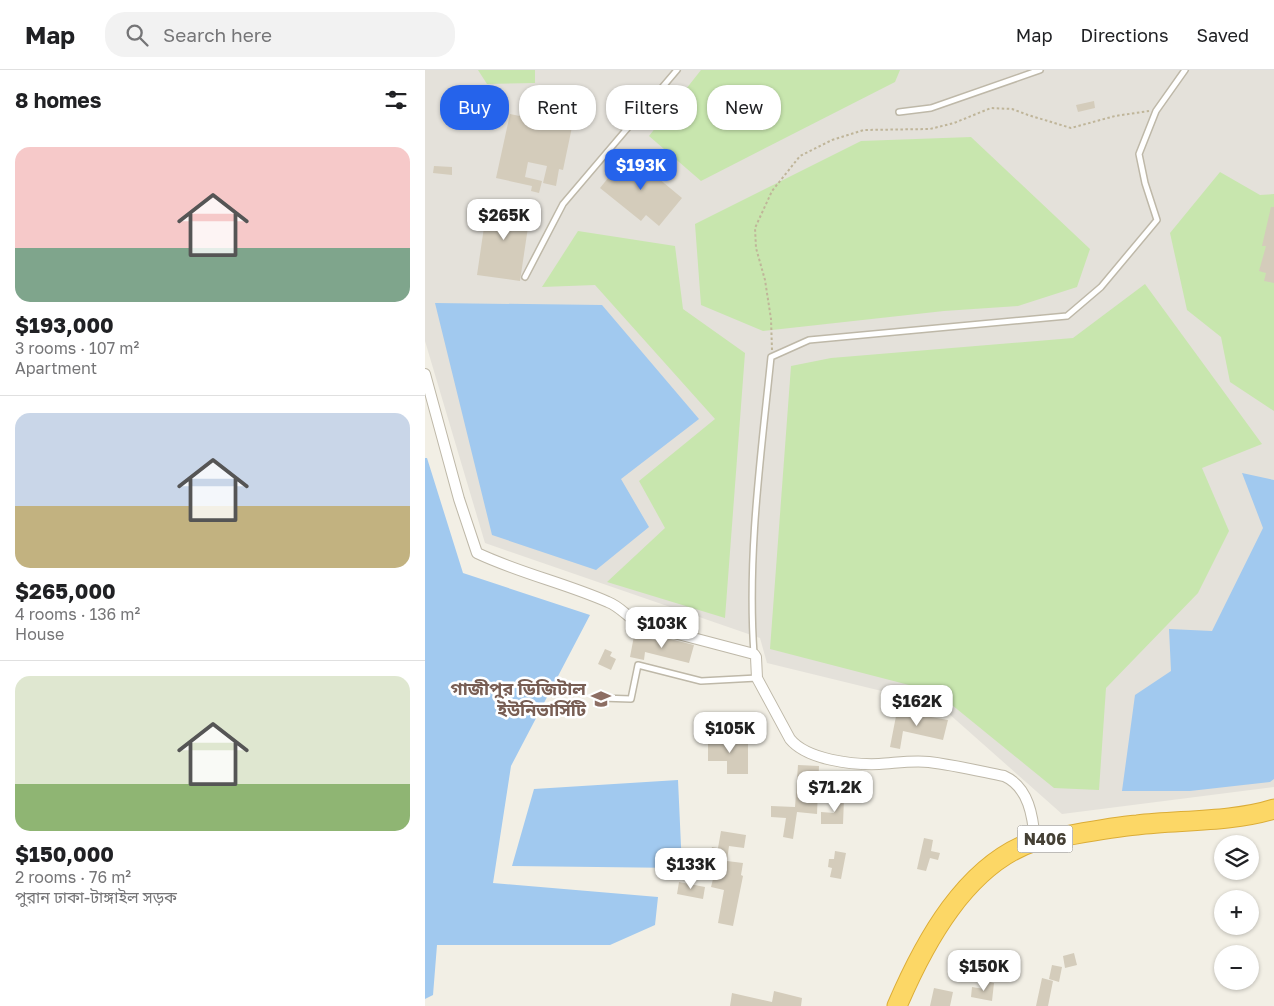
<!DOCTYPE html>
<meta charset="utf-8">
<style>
body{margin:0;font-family:"Golos Text","Noto Sans Bengali",sans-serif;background:#f2f2f2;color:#202124;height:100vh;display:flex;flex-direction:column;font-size:19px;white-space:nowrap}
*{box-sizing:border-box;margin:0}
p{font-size:16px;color:#757577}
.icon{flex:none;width:28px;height:28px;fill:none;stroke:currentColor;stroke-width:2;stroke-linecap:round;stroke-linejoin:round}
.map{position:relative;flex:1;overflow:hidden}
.side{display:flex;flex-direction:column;background:#fff;width:425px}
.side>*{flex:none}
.hud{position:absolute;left:15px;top:15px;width:475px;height:45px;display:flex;gap:10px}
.buttons{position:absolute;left:789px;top:765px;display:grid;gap:10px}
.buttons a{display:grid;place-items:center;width:45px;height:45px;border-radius:50%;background:#fff;box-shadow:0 1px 4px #0004;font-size:25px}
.price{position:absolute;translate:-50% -42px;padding:0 11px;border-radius:10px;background:#fff;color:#222;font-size:16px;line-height:32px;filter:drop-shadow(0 1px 2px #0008)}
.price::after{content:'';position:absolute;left:50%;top:30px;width:15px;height:11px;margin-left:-8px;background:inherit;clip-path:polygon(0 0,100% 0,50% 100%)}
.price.selected{background:#2563eb;color:#fff}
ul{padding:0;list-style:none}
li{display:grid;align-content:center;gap:10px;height:265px;padding:0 15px}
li+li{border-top:1px solid #e0e0e0}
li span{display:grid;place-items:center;height:155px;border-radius:15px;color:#555}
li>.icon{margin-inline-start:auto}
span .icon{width:90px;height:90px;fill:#fffc;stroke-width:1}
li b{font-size:21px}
h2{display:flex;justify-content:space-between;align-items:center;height:60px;padding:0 15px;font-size:21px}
.pill{padding:0 18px;border-radius:20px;background:#fff;box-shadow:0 1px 4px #0004;font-size:18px;line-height:45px}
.pill.selected{background:#2563eb;color:#fff}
header{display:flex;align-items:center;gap:30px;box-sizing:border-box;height:70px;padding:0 25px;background:#fff;border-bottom:1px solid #e0e0e0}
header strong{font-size:24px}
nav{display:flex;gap:28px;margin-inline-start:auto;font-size:18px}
.search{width:350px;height:45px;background:#f2f2f2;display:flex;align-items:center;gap:12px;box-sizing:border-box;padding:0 18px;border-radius:20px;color:#757577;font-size:19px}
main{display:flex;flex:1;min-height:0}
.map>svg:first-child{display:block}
.industrial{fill:#e4e1da}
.green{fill:#c8e6ae}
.water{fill:#a1c9ef}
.building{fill:#d4ccbb}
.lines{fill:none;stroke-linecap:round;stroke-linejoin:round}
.lane-casing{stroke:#beb8a8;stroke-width:8}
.street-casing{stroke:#beb8a8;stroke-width:12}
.highway-casing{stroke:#dbac36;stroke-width:21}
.path{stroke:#bfb599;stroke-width:2;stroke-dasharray:2.5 2.5;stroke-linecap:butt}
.lane{stroke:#fff;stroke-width:5}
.street{stroke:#fff;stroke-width:10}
.highway{stroke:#fcd766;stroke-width:19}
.labels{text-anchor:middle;stroke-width:5;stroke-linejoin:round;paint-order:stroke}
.shield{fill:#fff;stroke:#7d7972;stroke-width:1}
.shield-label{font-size:16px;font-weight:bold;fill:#454035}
.education-label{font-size:18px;font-weight:bold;fill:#785e54;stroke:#fff;text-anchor:end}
</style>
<header>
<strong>Map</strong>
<div class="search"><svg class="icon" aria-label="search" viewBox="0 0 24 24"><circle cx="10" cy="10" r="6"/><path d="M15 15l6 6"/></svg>Search here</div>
<nav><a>Map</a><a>Directions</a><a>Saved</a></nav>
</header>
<main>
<section class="side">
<h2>8 homes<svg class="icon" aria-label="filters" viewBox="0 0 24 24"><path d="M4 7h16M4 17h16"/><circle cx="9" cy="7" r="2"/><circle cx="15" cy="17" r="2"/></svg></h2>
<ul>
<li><span style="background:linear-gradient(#f6c9c9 65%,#7fa58c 0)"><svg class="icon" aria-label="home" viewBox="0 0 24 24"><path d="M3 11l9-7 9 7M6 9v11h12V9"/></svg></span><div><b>$193,000</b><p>3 rooms · 107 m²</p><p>Apartment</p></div></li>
<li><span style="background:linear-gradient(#c9d6e8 60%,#c2b280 0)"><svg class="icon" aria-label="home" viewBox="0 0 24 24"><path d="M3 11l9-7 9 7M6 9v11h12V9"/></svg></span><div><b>$265,000</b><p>4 rooms · 136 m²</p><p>House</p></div></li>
<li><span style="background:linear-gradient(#dfe7d0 70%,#8fb573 0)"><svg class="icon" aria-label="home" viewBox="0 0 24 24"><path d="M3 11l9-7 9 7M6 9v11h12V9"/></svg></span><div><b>$150,000</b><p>2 rooms · 76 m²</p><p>পুরান ঢাকা-টাঙ্গাইল সড়ক</p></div></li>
</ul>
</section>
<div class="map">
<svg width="849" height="936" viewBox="0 0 849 936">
<rect width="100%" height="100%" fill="#f2efe5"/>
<path class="industrial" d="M0,0H849V717L637,744L514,635L342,593L335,568L60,473L0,271Z"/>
<path class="green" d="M53,0H110V13L62,14Z
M276,0H475L470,12L276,111L224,66Z
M546,67L665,179L652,217L593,236L519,241L338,261L276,235L270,154L436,71Z
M795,102L835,125L849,124V341L805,312L796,267L762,240L745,163Z
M153,161L250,176L258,239L320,283L300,548L182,512L240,458L214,411L290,349L170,215L117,217Z
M720,214L837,374L777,398L804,461L773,523L681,618L674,720L629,718L511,622L345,579L366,296L406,288L648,268Z"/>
<path class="water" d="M10,233L177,235L274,349L196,409L224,457L171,500L67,465Z
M0,388H2L38,503L165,545L86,696L68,813L233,827L230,855L185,875H12L8,925L0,929Z
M817,403L849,410V709L845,712L765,721H697L710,625L746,601L744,559L787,561L838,458Z
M253,710L257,798L87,796L109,719Z"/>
<path class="building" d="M669,31L670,38L653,42L651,35Z
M85,44L147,57L138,100L134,99L131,116L118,113L122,96L103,92L100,107L117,111L114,123L106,121L107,116L71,108Z
M203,83L257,128L234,156L221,145L216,151L175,118Z
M9,96L27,97V105L8,103Z
M63,130L106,137L95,211L52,205Z
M846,137H849V213L839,211L841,203L834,201L841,176H837Z
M209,566L236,571L237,567L269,575L264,593L220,582L219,590L205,587Z
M180,579L187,582L185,586L191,589L186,600L173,594Z
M472,641L523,650L518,670L478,661L475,679L465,677Z
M283,668H323V704H302V691H283Z
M373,695L394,696L392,744L372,742L368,769L358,767L361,748L346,747V736L370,737Z
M409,727L419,728L418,754H396V742L409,743Z
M296,761L321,765L319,778L304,776L302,791L318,793L316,805L318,806L308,856L293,853L299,820L286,817L292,793L265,788L267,780L285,783L287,777L293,778Z
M499,768L508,770L506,781L515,783L513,790L505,788L501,801L492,799Z
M410,781L421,783L416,809L405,807L407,798L403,797L404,789H409Z
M254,812L280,817L278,829L252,824Z
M649,883L652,895L640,898L638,886Z
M627,895L637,897L634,912L624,909Z
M617,908L628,911L623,936H611Z
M560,911L569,913L567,931L546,927L547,917L559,919Z
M509,918L528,922L525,936H505Z
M349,921L377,928L376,936H305L307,923L347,932Z"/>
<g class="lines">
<defs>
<path id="lane" d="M474,42L506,38L615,0
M100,207L138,134L252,0
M329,584C322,485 336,385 346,287L384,270L642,246L676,217L732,150L720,113L714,84L731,41L760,0
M176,628L206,629L213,595L276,611L332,608"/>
<path id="street" d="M0,304L34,429L52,483C94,503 140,513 183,532C196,537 203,548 215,554L329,584L331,587L332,608L365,669C382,690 428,695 454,694C471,693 488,690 504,692C529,695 554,701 579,706C604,717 608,747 610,771"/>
<path id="highway" d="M472,936C499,873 541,794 610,771C644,766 678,758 712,755C756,750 808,752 849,739"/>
</defs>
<use href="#lane" class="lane-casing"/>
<use href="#street" class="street-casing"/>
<use href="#highway" class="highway-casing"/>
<path class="path" d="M347,280L346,249L340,210L331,178L330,158L347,121L375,86L407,70L439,60L505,59L529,53L566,38L587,39L603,45L646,58L690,46L724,41"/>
<use href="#lane" class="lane"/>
<use href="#street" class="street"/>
<use href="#highway" class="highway"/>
</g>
<defs>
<symbol id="university-bare" viewBox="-9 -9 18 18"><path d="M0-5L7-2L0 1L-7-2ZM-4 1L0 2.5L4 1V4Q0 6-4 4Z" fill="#8d6e63" stroke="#fff" stroke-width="2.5" paint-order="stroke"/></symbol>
</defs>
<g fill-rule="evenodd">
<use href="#university-bare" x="162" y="615" width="28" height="28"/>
</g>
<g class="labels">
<rect class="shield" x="592.5" y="755.5" width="55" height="27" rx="4"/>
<g class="shield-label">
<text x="620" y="775">N406</text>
</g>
<g class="education-label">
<text x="161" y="625">গাজীপুর ডিজিটাল<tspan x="161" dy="21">ইউনিভার্সিটি</tspan></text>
</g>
</g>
</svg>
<div class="buttons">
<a><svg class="icon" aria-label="layers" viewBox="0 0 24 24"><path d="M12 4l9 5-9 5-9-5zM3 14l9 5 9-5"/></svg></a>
<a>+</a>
<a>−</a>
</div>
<b class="price selected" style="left:216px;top:121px">$193K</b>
<b class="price" style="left:79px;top:171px">$265K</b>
<b class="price" style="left:237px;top:579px">$103K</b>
<b class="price" style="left:492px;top:657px">$162K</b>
<b class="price" style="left:305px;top:684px">$105K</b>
<b class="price" style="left:410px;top:743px">$71.2K</b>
<b class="price" style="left:266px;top:820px">$133K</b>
<b class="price" style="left:559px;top:922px">$150K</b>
<div class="hud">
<a class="pill selected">Buy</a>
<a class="pill">Rent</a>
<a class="pill">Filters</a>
<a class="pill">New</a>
</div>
</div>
</main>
